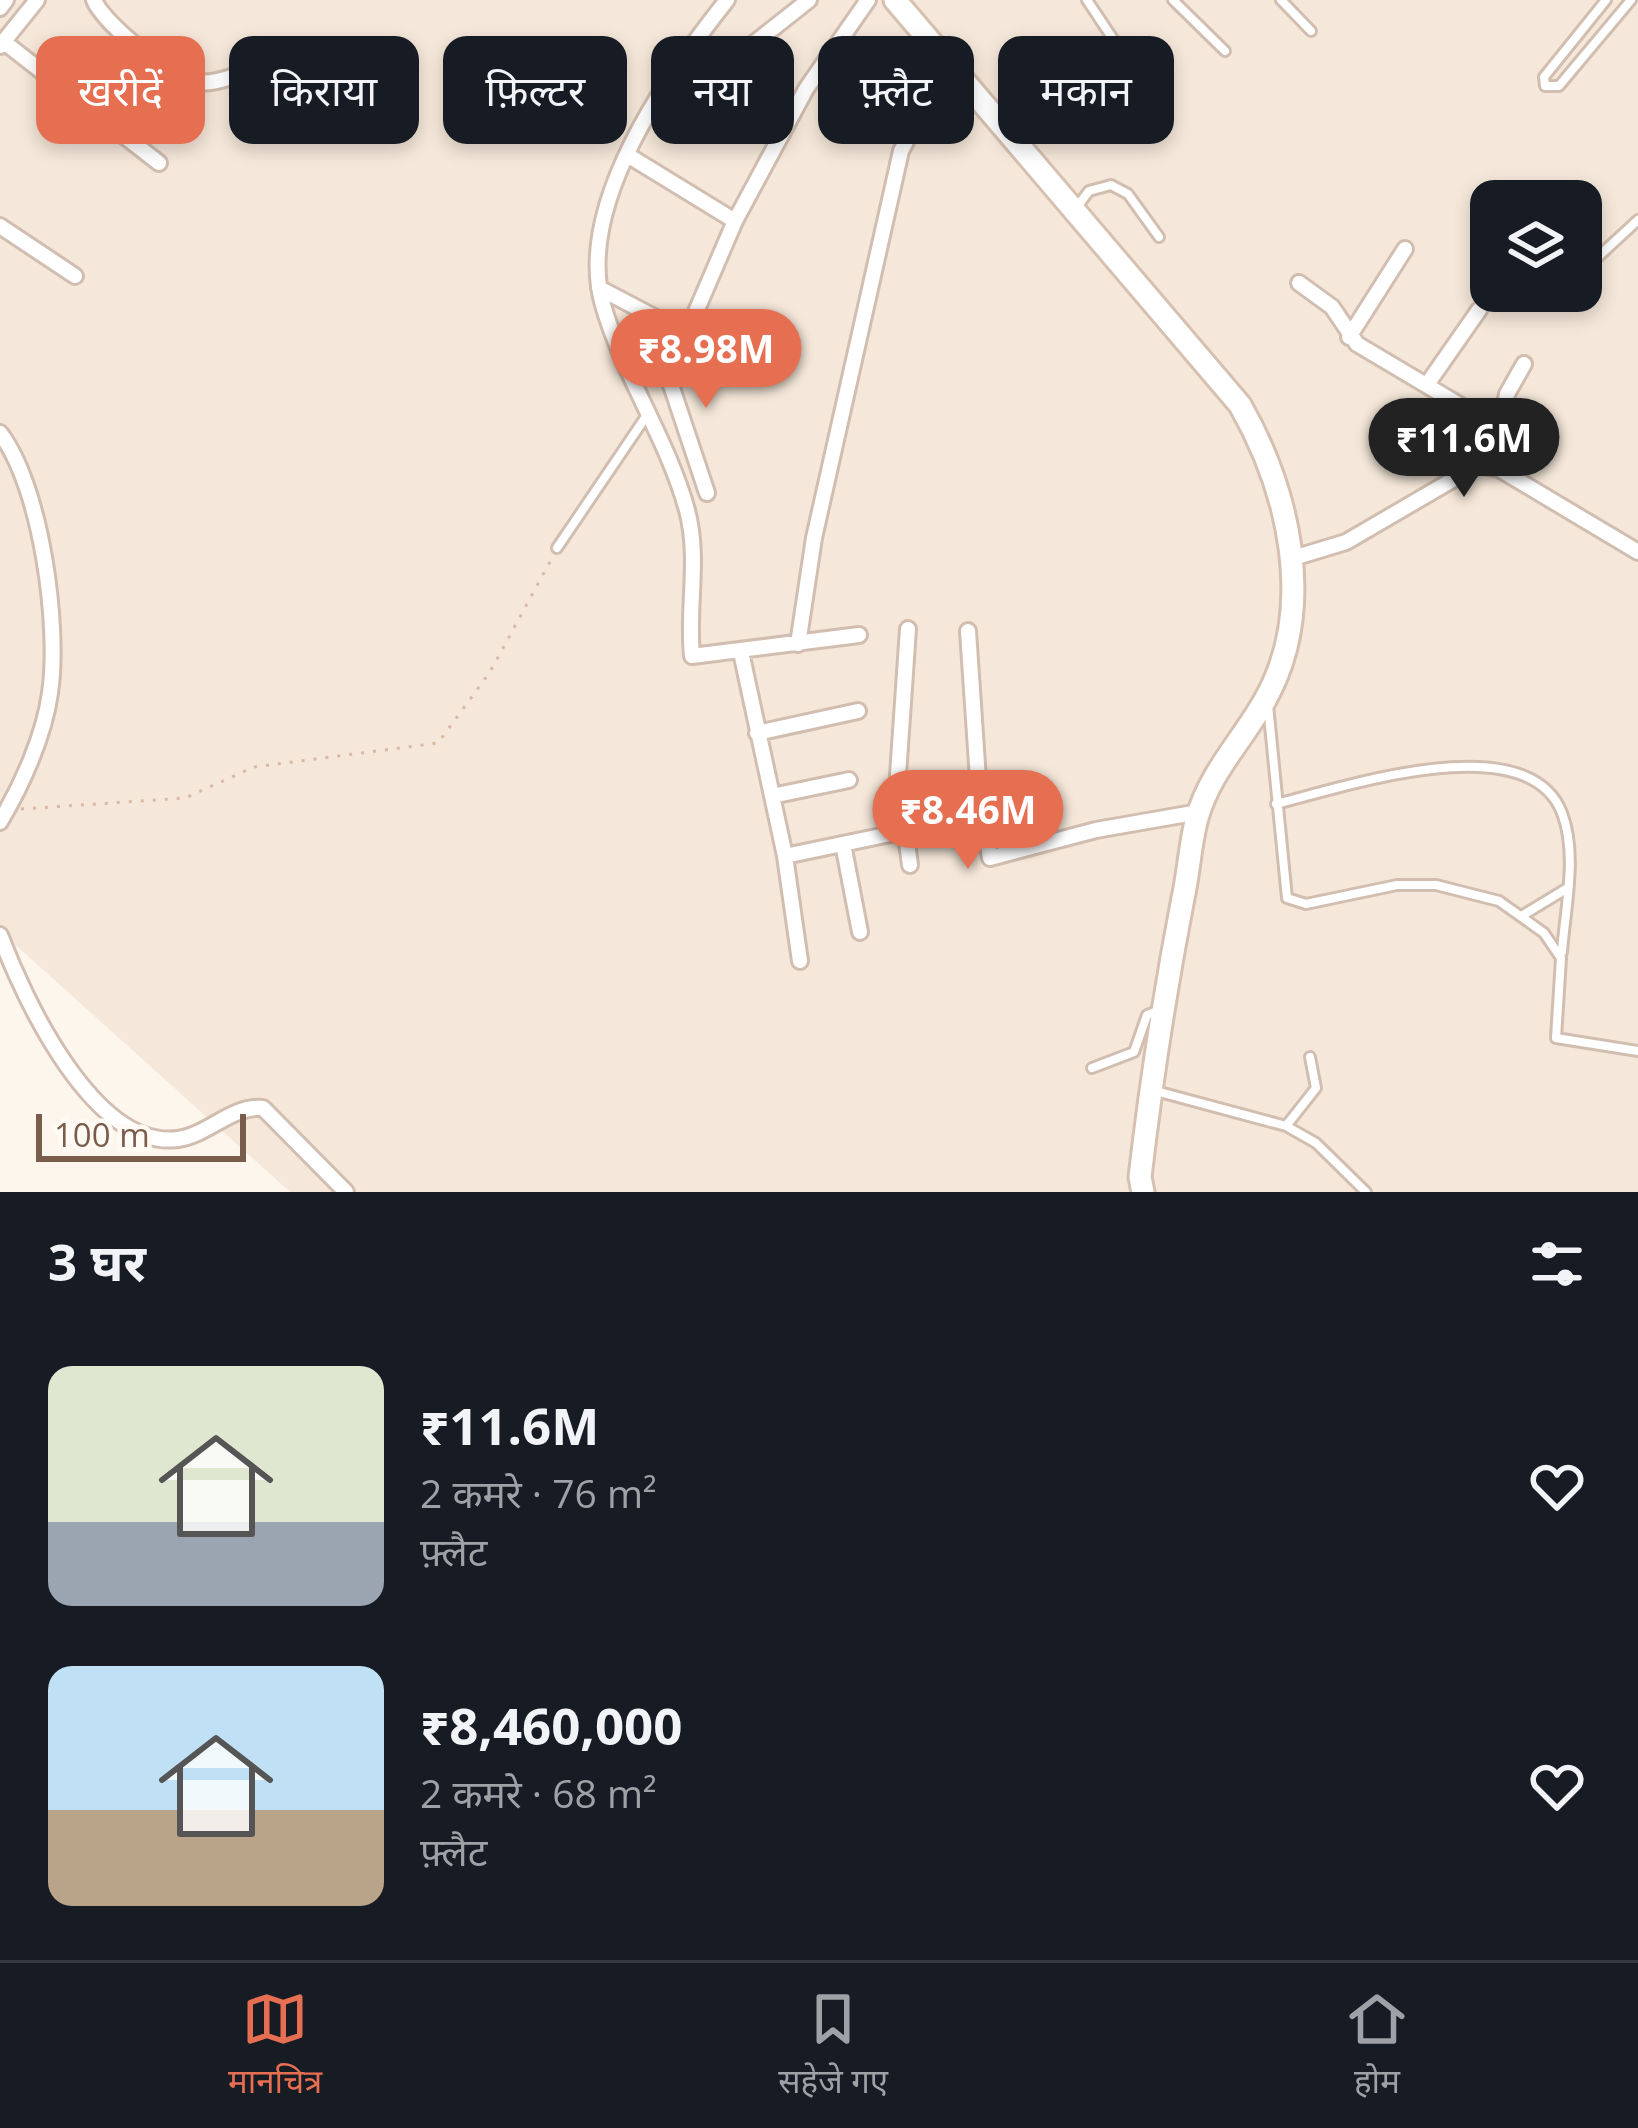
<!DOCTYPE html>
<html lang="hi">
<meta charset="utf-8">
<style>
body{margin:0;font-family:"Open Sans","Noto Sans Devanagari",sans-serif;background:#20242c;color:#f1f3f6;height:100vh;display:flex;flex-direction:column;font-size:45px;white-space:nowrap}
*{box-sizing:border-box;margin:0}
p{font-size:39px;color:#9ea1a6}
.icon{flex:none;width:66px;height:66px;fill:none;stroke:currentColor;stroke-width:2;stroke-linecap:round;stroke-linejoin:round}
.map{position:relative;height:1192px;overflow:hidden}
.sheet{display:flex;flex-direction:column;background:#171b24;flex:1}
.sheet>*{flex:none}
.guide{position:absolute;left:36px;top:36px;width:1566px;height:108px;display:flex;gap:24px}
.fabs{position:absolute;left:1470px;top:180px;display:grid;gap:24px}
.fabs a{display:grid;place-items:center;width:132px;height:132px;border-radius:24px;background:#171b24;box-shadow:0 6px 18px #0003;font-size:60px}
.scale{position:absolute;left:36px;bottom:30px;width:210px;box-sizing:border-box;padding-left:12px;border:6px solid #7a5c4d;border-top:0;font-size:33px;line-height:42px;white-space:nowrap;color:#7a5c4d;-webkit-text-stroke:9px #fffaf3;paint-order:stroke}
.price{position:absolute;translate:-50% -102px;padding:0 27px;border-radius:42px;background:#e76f51;color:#fff;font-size:39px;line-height:78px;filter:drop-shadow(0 3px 6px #0008)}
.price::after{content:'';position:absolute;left:50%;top:72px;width:36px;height:27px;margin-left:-18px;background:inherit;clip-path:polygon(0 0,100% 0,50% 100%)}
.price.selected{background:#222;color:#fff}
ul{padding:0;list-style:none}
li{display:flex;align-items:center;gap:36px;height:300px;padding:0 48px}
li span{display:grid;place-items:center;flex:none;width:336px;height:240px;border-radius:24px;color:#555}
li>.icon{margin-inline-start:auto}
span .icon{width:144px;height:144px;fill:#fffc;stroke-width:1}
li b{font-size:51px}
h2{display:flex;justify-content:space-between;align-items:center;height:144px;padding:0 48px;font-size:51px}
.pill{padding:0 42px;border-radius:24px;background:#171b24;box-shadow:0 6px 18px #0003;font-size:42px;line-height:108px}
.pill.selected{background:#e76f51;color:#fff}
.menu{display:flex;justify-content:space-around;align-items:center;height:168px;border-top:3px solid #363941;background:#171b24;font-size:33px;color:#9ea1a6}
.menu a{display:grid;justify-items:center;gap:6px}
.menu .selected{color:#e76f51}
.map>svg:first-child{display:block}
.residential{fill:#f5e8da;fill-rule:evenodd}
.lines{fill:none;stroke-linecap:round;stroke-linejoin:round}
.lane-casing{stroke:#d1beb0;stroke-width:14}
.street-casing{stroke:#d1beb0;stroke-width:20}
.secondary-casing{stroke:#d6c0b0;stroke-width:27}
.path{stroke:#d9b8a5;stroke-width:3;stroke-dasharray:3 9;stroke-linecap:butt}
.lane{stroke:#fff;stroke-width:8}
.street{stroke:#fff;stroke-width:14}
.secondary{stroke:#fff;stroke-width:21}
</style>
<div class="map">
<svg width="1638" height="1192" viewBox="0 0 1638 1192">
<rect width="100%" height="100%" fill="#fdf6ec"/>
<path class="residential" d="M0,0H1638V1192H290L0,931ZM1491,201H1581V291H1491Z"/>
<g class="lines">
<defs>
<path id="lane" d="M1087,0L1123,54L1161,49
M1173,0L1225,51
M1281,0L1311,31
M1606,0L1544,77L1545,86H1559L1631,0
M1076,208L1089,191L1111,185L1128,194L1159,237
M1599,256L1638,220
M557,548L647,415
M1268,705L1287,898L1306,904L1397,885H1436L1499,901L1544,933L1561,958L1556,1038L1638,1051
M1276,804C1341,788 1528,724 1562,813C1578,854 1565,910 1562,952
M1523,915L1566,889
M1092,1068L1134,1052L1147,1015L1160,1010
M1152,1090L1286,1126L1316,1143L1366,1192
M1286,1126L1316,1088L1310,1057"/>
<path id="street" d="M94,0C103,23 170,77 196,82C214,85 235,75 252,71
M727,0C668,74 574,206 603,305C623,375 667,438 687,510C700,559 687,607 692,656L859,635
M0,8L6,0
M4,42L159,163
M0,46L37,0
M748,48L809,0
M629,156L735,221
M0,226L75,276
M1299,283L1332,307L1357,344L1500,429L1503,438L1489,465
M599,288L681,331L689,328L735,221L806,89L868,0
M679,330L668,376L707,493
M1349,337L1405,249
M1428,383L1479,310
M1500,429L1507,394L1524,364
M0,433C41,486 60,626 50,693C44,736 22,785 0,822
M1290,559L1346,542L1478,465L1499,469L1638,552
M908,629L898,775L910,865
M968,631L978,779L990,858L1096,830L1199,812
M798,644L814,538L901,151L913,128L959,73
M741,652L785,856L800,961
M757,733L858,711
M772,796L849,780
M843,844L860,932
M785,856L981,815
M0,935C24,999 94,1150 178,1139C208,1135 232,1105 263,1108L346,1192"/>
<path id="secondary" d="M895,0L1240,405C1289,491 1317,608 1265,700C1242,741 1210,772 1197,818C1190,843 1189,872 1183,898C1165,991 1151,1083 1140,1177L1143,1192"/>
</defs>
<use href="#lane" class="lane-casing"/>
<use href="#street" class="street-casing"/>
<use href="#secondary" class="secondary-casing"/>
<path class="path" d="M21,809L185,798L254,767L438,743L490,672L552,558"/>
<use href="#lane" class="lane"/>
<use href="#street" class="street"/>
<use href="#secondary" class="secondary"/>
</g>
</svg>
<div class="fabs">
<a><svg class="icon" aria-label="layers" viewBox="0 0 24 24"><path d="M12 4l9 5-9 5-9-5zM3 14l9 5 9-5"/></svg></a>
</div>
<div class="scale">100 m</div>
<b class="price" style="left:706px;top:411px">₹8.98M</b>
<b class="price selected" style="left:1464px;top:500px">₹11.6M</b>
<b class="price" style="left:968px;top:872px">₹8.46M</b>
<div class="guide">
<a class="pill selected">खरीदें</a>
<a class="pill">किराया</a>
<a class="pill">फ़िल्टर</a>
<a class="pill">नया</a>
<a class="pill">फ़्लैट</a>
<a class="pill">मकान</a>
</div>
</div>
<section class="sheet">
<h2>3 घर<svg class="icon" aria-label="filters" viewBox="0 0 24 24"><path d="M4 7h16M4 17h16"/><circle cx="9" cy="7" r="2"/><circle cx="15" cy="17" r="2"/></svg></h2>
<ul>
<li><span style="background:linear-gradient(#dfe7d0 65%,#9aa5b1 0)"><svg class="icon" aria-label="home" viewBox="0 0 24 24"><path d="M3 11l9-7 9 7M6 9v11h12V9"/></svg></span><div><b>₹11.6M</b><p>2 कमरे · 76 m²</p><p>फ़्लैट</p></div><svg class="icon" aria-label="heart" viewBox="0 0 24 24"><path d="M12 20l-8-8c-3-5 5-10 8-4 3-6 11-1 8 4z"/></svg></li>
<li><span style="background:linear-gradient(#bfe0f5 60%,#b9a48a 0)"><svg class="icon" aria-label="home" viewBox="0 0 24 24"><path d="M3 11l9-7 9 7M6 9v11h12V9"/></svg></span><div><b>₹8,460,000</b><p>2 कमरे · 68 m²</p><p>फ़्लैट</p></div><svg class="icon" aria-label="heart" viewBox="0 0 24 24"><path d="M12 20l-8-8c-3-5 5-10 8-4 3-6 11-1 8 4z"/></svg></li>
</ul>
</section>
<nav class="menu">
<a class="selected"><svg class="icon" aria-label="map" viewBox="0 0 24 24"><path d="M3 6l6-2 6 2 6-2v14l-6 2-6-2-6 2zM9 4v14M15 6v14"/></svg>मानचित्र</a>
<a><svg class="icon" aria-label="saved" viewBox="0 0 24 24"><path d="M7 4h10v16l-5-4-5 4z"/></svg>सहेजे गए</a>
<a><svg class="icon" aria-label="home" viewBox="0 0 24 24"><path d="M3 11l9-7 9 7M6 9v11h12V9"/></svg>होम</a>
</nav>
